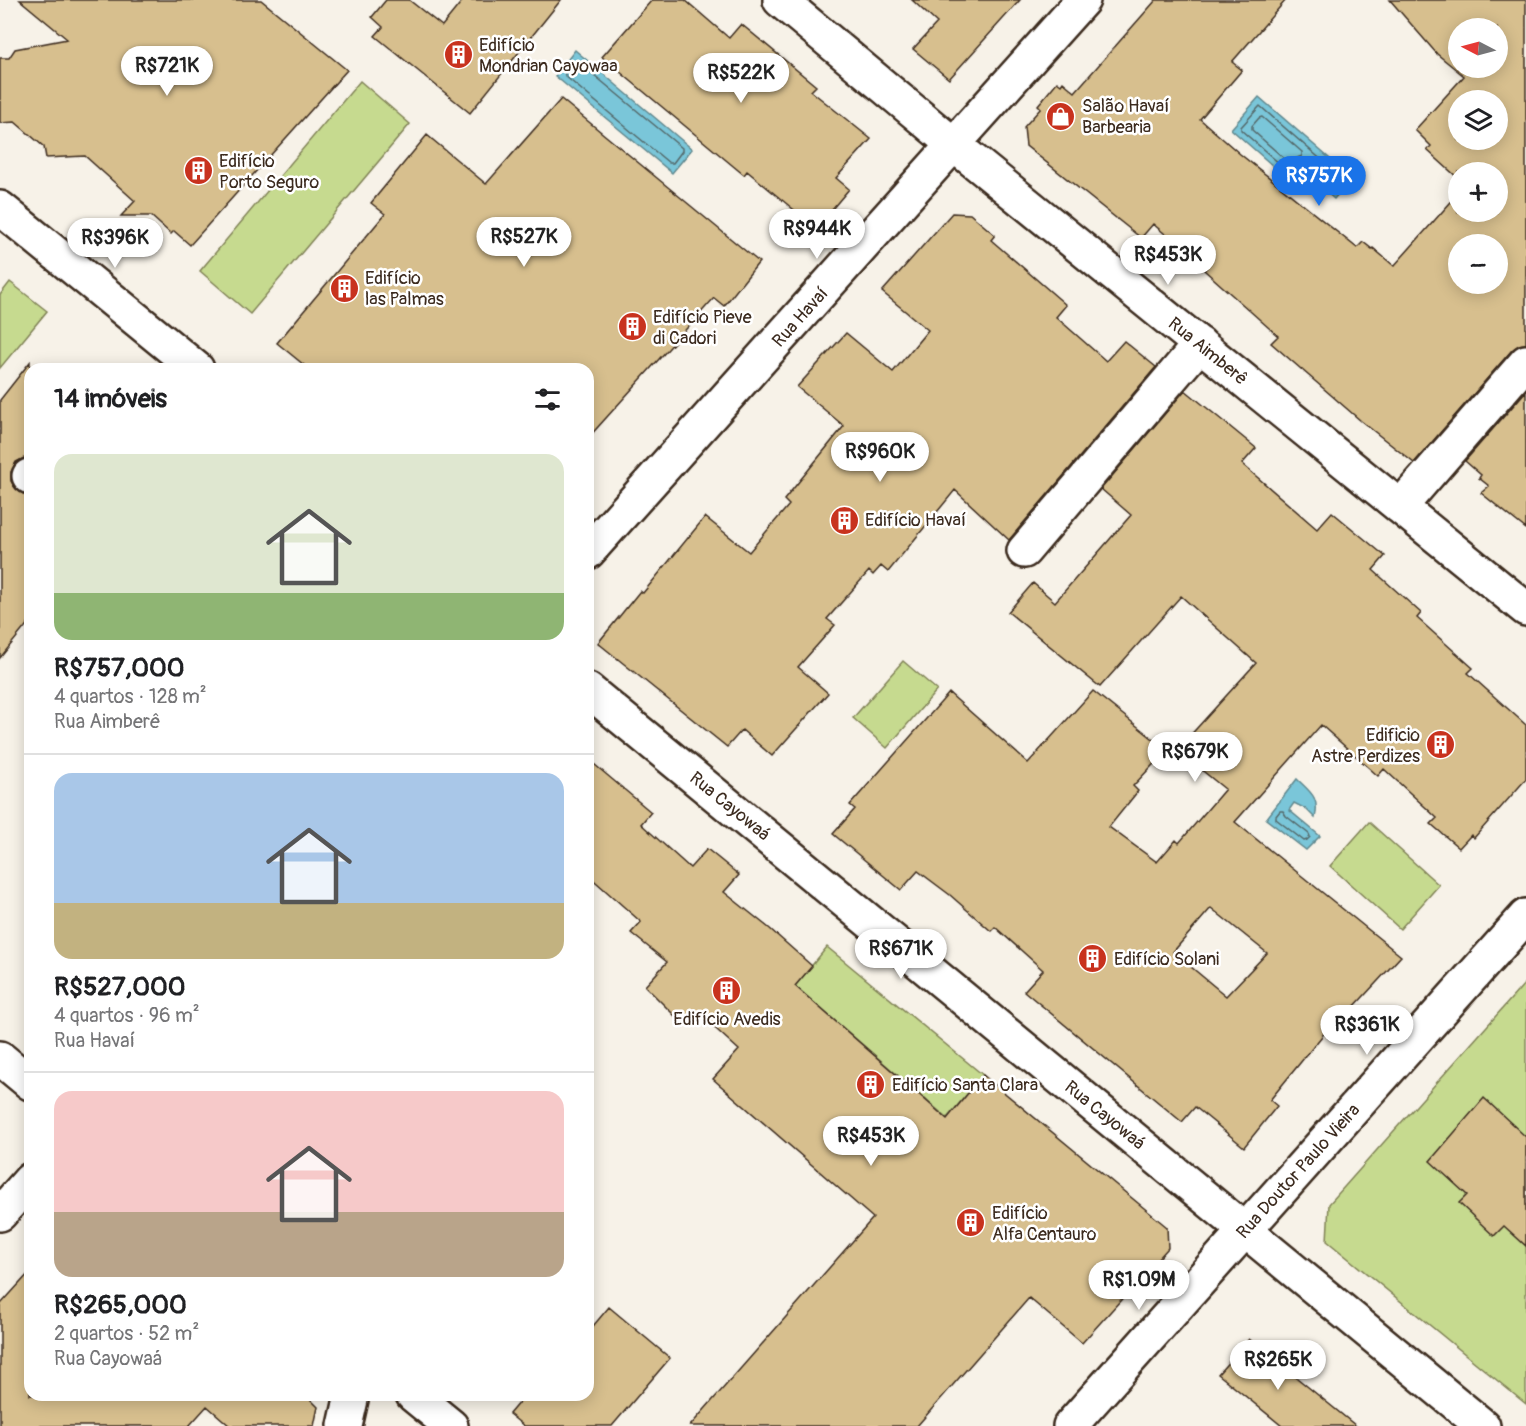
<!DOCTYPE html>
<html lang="pt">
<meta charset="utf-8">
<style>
body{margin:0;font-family:Pangolin,sans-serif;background:#f2f2f2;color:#202124;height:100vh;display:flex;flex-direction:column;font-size:22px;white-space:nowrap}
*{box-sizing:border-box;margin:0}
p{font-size:20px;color:#757577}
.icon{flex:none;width:33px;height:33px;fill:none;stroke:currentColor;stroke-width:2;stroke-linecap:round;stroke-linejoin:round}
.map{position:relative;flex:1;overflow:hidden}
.sheet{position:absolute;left:24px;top:363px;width:570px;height:1038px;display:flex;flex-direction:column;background:#fff;border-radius:18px;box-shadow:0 3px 15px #0003}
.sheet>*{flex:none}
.needle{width:39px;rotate:276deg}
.tools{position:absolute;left:1448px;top:18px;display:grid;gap:12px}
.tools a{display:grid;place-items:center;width:60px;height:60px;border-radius:50%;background:#fff;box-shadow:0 3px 15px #0003;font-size:30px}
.price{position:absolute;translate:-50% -51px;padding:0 14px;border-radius:21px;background:#fff;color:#222;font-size:20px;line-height:39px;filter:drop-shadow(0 2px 3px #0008)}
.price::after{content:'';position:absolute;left:50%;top:36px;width:18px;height:14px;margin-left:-9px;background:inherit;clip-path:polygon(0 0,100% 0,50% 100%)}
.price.current{background:#1a73e8;color:#fff}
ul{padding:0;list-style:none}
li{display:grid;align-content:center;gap:12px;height:318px;padding:0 30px}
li+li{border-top:2px solid #e0e0e0}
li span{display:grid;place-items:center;height:186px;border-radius:18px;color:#555}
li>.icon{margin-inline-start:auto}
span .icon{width:108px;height:108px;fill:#fffc;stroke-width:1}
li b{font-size:26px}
h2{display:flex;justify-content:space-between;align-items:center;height:72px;padding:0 30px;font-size:26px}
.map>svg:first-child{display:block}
.green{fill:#c6da8f;stroke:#808256;stroke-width:1.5}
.water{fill:#7ac6d9;stroke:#61888e;stroke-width:1.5}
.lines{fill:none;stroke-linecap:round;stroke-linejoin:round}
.shore{stroke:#546869;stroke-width:1.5}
.building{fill:#d7bf8e;stroke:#3b2a1e;stroke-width:1.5;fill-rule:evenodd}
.minor-casing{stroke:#3b2a1e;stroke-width:38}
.minor{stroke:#fff;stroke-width:33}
.labels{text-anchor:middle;stroke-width:5;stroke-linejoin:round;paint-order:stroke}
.poi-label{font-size:18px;fill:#3b2a1e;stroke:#fff;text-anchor:start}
.street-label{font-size:18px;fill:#3b2a1e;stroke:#fff}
</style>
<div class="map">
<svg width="1526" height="1426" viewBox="0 0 1526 1426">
<rect width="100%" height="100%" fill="#f7f2e8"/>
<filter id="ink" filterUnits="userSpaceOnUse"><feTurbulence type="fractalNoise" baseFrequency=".0167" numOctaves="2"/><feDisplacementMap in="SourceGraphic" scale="12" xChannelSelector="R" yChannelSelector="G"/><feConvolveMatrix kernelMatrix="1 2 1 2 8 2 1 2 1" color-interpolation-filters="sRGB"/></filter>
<g filter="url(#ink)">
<path class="green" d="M360,81L410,124L250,314L200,271Z
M10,282L47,311L0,368V295Z
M903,661L937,690L887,748L853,718Z
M1369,822L1439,885L1400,929L1330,866Z
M827,947L983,1075L947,1118L795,986Z
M1526,982V1404L1327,1241L1329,1204Z"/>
<path class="water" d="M575,50L692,149L672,173L555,76Z
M1259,97L1352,178L1334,199L1301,170L1290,181L1231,129Z
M1297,779C1310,792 1320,797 1315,818L1306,809L1294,803L1289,810L1320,836L1306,850L1266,819Z"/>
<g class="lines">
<path class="shore" d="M576,60L682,148V151L673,163H669L565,76V73Z
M1260,106L1341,177L1342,180L1335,188H1331L1304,165H1298L1291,171H1288L1241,130V127Z
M1262,117L1302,152V156L1290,161H1287L1252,130V126L1259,118Z
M1280,811H1283L1286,816L1309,834L1310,837L1307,840L1304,841L1276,819V816Z"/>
</g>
<path class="building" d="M20,0H261L347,70L190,245L174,231L171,234L151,216H121L135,201L85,156L46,158L44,147L15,122L0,123V58H9L15,49L67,39Z
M386,0H409L442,26L463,0H561L470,113L375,36L383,27L372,17Z
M652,0H685L729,38L741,24L816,86L811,91L871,139L836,178L849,189L816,228L747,171L744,175L602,57Z
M912,0H1020L949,79L913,49L937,23Z
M1156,0H1286L1232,62L1242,70L1200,119L1240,154L1357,248L1363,242L1372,249L1373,248L1394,266L1458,194V212H1497V172H1458V178L1427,150L1431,146L1415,130L1464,76L1437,54L1390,0H1526V344L1519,345L1512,350L1414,463L1361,421L1271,343L1278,336L1204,270L1206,268L1153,224L1141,238L1026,146L1024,127L1041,108L1038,105L1057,82L1061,85L1063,82L1075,92ZM1458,28H1497V68H1458ZM1458,100H1497V140H1458ZM1458,244H1497V284H1458Z
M561,99L759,262L724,306L714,298L588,438V369H309L277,343L385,214L371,203L427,135L486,184Z
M952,213L970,214L995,235L991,240L1066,305L1056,317L1106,361L1124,341L1156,367L1009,540L955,490L888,572L881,566L873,575L869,571L827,619L835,625L798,667L828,693L772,756L742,730L727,747L598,643L640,591L643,593L705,517L749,552L789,505L784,500L844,426L797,387L846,333L893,372L928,330L882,292Z
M30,362V458H24L16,462L11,472V481L16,489L25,495H30V621L0,658V400Z
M1185,390L1256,448L1242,464L1317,529L1332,512L1385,556L1373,570L1421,613L1417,618L1473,668L1468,673L1526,725V779L1474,838L1471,835L1459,848L1431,824L1437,818L1384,769L1378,776L1321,725L1235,822L1401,956L1339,1023L1335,1020L1270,1100L1277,1106L1244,1147L1195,1107L1182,1122L1024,991L1043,970L995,927L991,931L950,895L918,871L901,890L833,834L855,809L850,805L949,693L1028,763L1093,691L1167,750L1133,786L1138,791L1109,827L1157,862L1176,840L1179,843L1225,789L1177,750L1256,663L1181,596L1100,687L1008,612L1033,583L1055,602L1131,515L1101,489ZM1211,908L1267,953L1226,996L1173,952Z
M1526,391V529L1481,493L1489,486L1479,478L1481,475L1465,461Z
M588,759L651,812L641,824L690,868L707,849L739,875L724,892L769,928L812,966L795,986L947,1119L983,1075L1167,1227L1168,1248L1082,1343L1029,1298L917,1426H690L873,1218L713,1079L739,1050L695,1010L683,1024L645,986L667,962L631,933L641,922L588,875Z
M1484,1098L1526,1137V1246L1504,1226L1494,1236L1459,1203L1467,1195L1430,1161Z
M30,1272V1395H306L318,1407L314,1426H230L207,1406L189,1426H0V1305Z
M609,1307L670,1358L612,1426H524L509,1414L525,1395H588V1332Z
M1249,1339L1356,1426H1282L1218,1374Z"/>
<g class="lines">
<defs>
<path id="minor" d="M780,0L954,145L1526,609
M0,208L197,369
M29,476L30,477
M1400,507L1526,362
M1024,551L1200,344
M588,552L1083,0
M588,690L1483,1426
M0,1058L30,1083
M0,1214L30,1180
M413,1395L451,1426
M345,1426L352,1395
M1070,1426L1526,916"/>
</defs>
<use href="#minor" class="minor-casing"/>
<use href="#minor" class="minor"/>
</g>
</g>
<defs>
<symbol id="building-disc" viewBox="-11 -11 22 22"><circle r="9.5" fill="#c8321e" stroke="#fff"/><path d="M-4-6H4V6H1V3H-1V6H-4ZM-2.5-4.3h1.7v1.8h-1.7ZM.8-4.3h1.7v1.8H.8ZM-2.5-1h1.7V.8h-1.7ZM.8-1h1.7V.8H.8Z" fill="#fff"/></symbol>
<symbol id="shop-disc" viewBox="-11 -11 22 22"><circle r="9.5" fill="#c8321e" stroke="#fff"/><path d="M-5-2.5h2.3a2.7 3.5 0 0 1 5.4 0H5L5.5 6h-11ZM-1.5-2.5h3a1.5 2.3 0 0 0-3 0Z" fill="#fff"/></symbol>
</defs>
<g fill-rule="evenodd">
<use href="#building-disc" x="442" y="38" width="33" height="33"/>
<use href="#shop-disc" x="1044" y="100" width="33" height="33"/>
<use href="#building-disc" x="182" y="154" width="33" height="33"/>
<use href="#building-disc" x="328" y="272" width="33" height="33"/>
<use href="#building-disc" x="616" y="310" width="33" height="33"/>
<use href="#building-disc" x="828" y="504" width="33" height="33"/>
<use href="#building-disc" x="1424" y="728" width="33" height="33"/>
<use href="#building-disc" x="1076" y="942" width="33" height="33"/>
<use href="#building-disc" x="710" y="974" width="33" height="33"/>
<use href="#building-disc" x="854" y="1068" width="33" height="33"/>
<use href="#building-disc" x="954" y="1206" width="33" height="33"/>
</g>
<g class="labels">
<g class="poi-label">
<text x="479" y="51">Edifício<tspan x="479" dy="21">Mondrian Cayowaa</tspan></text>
<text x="1082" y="112">Salão Havaí<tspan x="1082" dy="21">Barbearia</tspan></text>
<text x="219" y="167">Edifício<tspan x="219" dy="21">Porto Seguro</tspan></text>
<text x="365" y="284">Edifício<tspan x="365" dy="21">las Palmas</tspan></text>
<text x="653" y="323">Edifício Pieve<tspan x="653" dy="21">di Cadori</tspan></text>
<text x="865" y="526">Edifício Havaí</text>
<text x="1420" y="741" text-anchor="end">Edificio<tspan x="1420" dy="21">Astre Perdizes</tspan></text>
<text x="1114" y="965">Edifício Solani</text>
<text x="727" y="1025" text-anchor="middle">Edifício Avedis</text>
<text x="892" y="1091">Edifício Santa Clara</text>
<text x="992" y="1219">Edifício<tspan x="992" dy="21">Alfa Centauro</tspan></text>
</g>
<g class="street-label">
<text transform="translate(800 317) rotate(-48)" y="6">Rua Havaí</text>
<text transform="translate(1208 351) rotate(39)" y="6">Rua Aimberê</text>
<text transform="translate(730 806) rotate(39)" y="6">Rua Cayowaá</text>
<text transform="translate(1105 1115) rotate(39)" y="6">Rua Cayowaá</text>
<text transform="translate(1298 1171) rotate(-48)" y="6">Rua Doutor Paulo Vieira</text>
</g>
</g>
</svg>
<div class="tools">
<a><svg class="needle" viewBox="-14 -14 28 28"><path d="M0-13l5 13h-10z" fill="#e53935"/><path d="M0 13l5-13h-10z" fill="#757577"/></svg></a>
<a><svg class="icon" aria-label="layers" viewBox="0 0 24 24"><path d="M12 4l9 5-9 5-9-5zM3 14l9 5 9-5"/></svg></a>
<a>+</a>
<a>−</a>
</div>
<b class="price" style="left:167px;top:97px">R$721K</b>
<b class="price" style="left:741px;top:104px">R$522K</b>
<b class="price current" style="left:1319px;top:207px">R$757K</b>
<b class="price" style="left:817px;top:260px">R$944K</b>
<b class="price" style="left:524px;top:268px">R$527K</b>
<b class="price" style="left:115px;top:269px">R$396K</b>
<b class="price" style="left:1168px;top:286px">R$453K</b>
<b class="price" style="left:880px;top:483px">R$960K</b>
<b class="price" style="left:1195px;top:783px">R$679K</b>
<b class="price" style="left:901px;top:980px">R$671K</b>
<b class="price" style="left:1367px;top:1056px">R$361K</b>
<b class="price" style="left:871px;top:1167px">R$453K</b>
<b class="price" style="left:1139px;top:1311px">R$1.09M</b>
<b class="price" style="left:1278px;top:1391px">R$265K</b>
<section class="sheet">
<h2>14 imóveis<svg class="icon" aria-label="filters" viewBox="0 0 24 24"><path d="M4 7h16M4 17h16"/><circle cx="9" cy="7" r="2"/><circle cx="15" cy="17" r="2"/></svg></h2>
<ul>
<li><span style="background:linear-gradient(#dfe7d0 75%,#8fb573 0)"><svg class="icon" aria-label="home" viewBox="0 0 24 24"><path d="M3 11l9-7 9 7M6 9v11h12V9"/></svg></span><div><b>R$757,000</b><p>4 quartos · 128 m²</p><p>Rua Aimberê</p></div></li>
<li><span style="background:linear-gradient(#a9c7e8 70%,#c2b280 0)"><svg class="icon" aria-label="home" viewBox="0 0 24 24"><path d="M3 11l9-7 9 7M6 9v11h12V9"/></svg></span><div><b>R$527,000</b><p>4 quartos · 96 m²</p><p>Rua Havaí</p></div></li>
<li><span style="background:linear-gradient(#f6c9c9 65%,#b9a48a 0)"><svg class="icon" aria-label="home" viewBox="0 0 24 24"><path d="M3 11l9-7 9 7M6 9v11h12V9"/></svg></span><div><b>R$265,000</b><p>2 quartos · 52 m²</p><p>Rua Cayowaá</p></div></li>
</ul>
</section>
</div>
